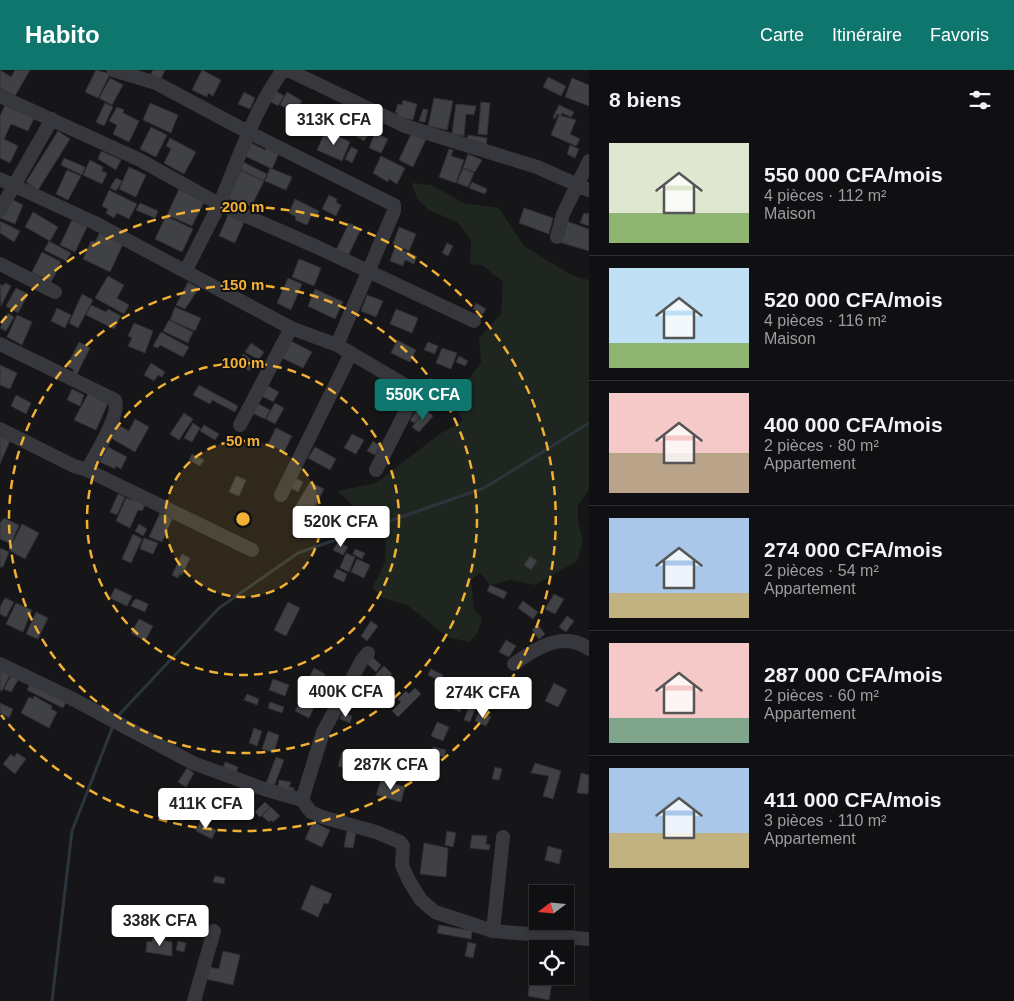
<!DOCTYPE html>
<html lang="fr">
<meta charset="utf-8">
<style>
body{margin:0;font-family:Arial,sans-serif;background:#1e1e20;color:#f1f3f6;height:100vh;display:flex;flex-direction:column;font-size:19px;white-space:nowrap}
*{box-sizing:border-box;margin:0}
p{font-size:16px;color:#9c9d9f}
.icon{flex:none;width:28px;height:28px;fill:none;stroke:currentColor;stroke-width:2;stroke-linecap:round;stroke-linejoin:round}
.map{position:relative;flex:1;overflow:hidden}
.side{display:flex;flex-direction:column;background:#101012;width:425px}
.side>*{flex:none}
.needle{width:32px;rotate:254deg}
.buttons{position:absolute;left:529px;top:815px;display:grid;gap:10px}
.buttons a{display:grid;place-items:center;width:45px;height:45px;border-radius:0px;background:#101012;box-shadow:0 2px 8px #0003,0 0 0 1px #303032;font-size:25px}
.price{position:absolute;translate:-50% -42px;padding:0 11px;border-radius:5px;background:#fff;color:#222;font-size:16px;line-height:32px;filter:drop-shadow(0 1px 2px #0008)}
.price::after{content:'';position:absolute;left:50%;top:30px;width:15px;height:11px;margin-left:-8px;background:inherit;clip-path:polygon(0 0,100% 0,50% 100%)}
.price.active{background:#0f766e;color:#fff}
ul{padding:0;list-style:none}
li{display:flex;align-items:center;gap:15px;height:125px;padding:0 20px}
li+li{border-top:1px solid #303032}
li span{display:grid;place-items:center;flex:none;width:140px;height:100px;border-radius:0px;color:#555}
li>.icon{margin-inline-start:auto}
span .icon{width:60px;height:60px;fill:#fffc;stroke-width:1}
li b{font-size:21px}
h2{display:flex;justify-content:space-between;align-items:center;height:60px;padding:0 20px;font-size:21px}
header{display:flex;align-items:center;gap:30px;box-sizing:border-box;height:70px;padding:0 25px;background:#0f766e;color:#fff}
header strong{font-size:24px}
nav{display:flex;gap:28px;margin-inline-start:auto;font-size:18px}
main{display:flex;flex:1;min-height:0}
.map>svg:first-child{display:block}
.green{fill:#1e261f}
.lines{fill:none;stroke-linecap:round;stroke-linejoin:round}
.stream{stroke:#2c353c;stroke-width:3}
.building{fill:#404145;stroke:#303034}
.minor{stroke:#37383d;stroke-width:14}
.ring{fill:none;stroke:#f2b134;stroke-width:2.5;stroke-dasharray:9 6}
.centre{fill:#f2b134;stroke:#111113;stroke-width:2.5}
.ring-label{font-size:15px;text-anchor:middle;font-weight:bold;fill:#f2b134;stroke:#111113;stroke-width:4;stroke-linejoin:round;paint-order:stroke}
</style>
<header>
<strong>Habito</strong>
<nav><a>Carte</a><a>Itinéraire</a><a>Favoris</a></nav>
</header>
<main>
<div class="map">
<svg width="589" height="931" viewBox="0 0 589 931">
<rect width="100%" height="100%" fill="#161618"/>
<path class="green" d="M412,113L431,115L464,133L499,138L524,176L573,206L589,210V419L578,436V451L583,471L577,491L535,515L510,510L490,515L480,502L471,511L474,539L482,548L478,562L469,572L448,567L407,535L383,528L372,518L385,493L386,465L337,421L376,413L441,363L462,351L454,329L481,292L479,268L501,244L503,212L482,195L470,194L471,170L457,152L429,140L417,129Z"/>
<g class="lines">
<path class="stream" d="M116,648L219,538L298,483L484,418L589,353
M52,931L72,761L113,656"/>
</g>
<path class="building" d="M0,0L11,7L15,0H30L15,26L0,18Z
M96,0L110,4L98,28L85,22Z
M153,0H165L161,9L151,4Z
M202,0L221,10L213,26L208,23L207,27L192,20Z
M548,7L566,16L561,26L543,17Z
M110,8L123,15L112,35L99,28Z
M572,8L589,15V36L565,27Z
M274,20L284,26L278,36L268,30Z
M244,22L255,28L250,39L238,34Z
M287,22L302,31L295,43L280,35Z
M434,28L453,31L447,60L428,56Z
M403,30L417,34L413,50L397,47L398,43H395L398,34L402,35Z
M481,32L490,33L487,65L478,64Z
M105,33L113,37L104,56L96,52Z
M150,33L178,45L171,63L143,50Z
M456,34L476,36L474,45L466,44L464,66L452,64Z
M5,35L34,48L28,61L11,54L4,69L18,76L10,93L0,88V46Z
M559,35L574,42L571,47L562,43L561,46L557,44L555,49L553,47Z
M117,37L124,40L123,43L139,51L129,72L113,64L117,55L109,51Z
M423,39L428,40L425,52L419,51Z
M559,45L576,50L570,64L580,69L576,76L551,65Z
M151,57L167,65L156,87L140,79Z
M361,57L370,62L364,71L356,66Z
M326,60L350,72L342,91L317,80Z
M58,61L70,69L38,120L26,112Z
M412,62L426,69L413,97L399,90Z
M375,63L388,69L381,83L369,78Z
M468,65L487,68L486,75L467,72Z
M170,68L196,82L184,104L164,93L171,79L166,76Z
M247,71L265,80L267,77L279,83L272,99L241,84Z
M570,75L579,79L575,88L567,84Z
M351,77L358,80L352,93L345,89Z
M449,79L453,80L451,86L464,90L456,113L439,107Z
M101,81L121,90L116,100L98,89Z
M468,84L482,90L475,102L463,98Z
M381,86L405,98L397,114L389,109L388,112L373,103Z
M64,88L85,97L82,105L61,95Z
M90,90L103,97L102,101L107,103L102,114L83,105Z
M239,90L267,104L264,111L236,98Z
M129,97L146,105L136,127L119,119Z
M270,98L292,107L286,120L265,111Z
M463,98L474,103L468,117L457,113Z
M67,100L81,106L68,130L56,124Z
M241,100L264,111L251,137L244,133L242,135L227,128Z
M116,108L122,111L116,121L110,118Z
M472,112L487,119L485,124L469,118Z
M179,119L204,132L192,156L167,145Z
M109,120L137,134L129,149L117,143L114,148L106,143L108,139L102,136Z
M329,125L337,129L336,132L341,135L336,146L322,139Z
M9,128L23,135L15,154L0,148Z
M295,129L319,141L316,148L311,146L307,155L295,150L296,147L289,143Z
M140,133L158,141L155,148L136,140Z
M524,138L553,148L549,164L519,153Z
M33,142L58,157L50,171L25,157Z
M589,142V156L580,153L584,143L588,144Z
M228,145L244,152L235,173L219,166Z
M166,146L193,159L182,182L155,169Z
M72,150L87,157L75,182L60,175Z
M0,151L20,161L14,172L0,163Z
M566,151L589,159V181L559,172Z
M349,153L361,159L348,186L336,180Z
M399,157L416,164L409,181L393,174Z
M100,162L123,174L110,202L83,189L91,171L95,172Z
M49,171L71,183L66,191L44,180Z
M447,173L453,176L448,186L442,183Z
M395,177L417,186L414,194L405,190L403,196L390,191Z
M42,182L61,192L51,212L32,202Z
M299,189L321,198L314,216L292,207Z
M108,206L124,215L117,228L129,235L124,244L95,228Z
M288,208L302,214L291,240L277,233Z
M188,212L199,218L185,239L176,235Z
M5,213L11,216L1,236L0,214L3,216Z
M16,218L28,224L18,243L6,236Z
M315,219L343,232L335,249L308,236Z
M82,224L93,230L78,258L69,253Z
M367,225L383,231L376,247L361,241Z
M476,233L486,239L483,244L473,239Z
M91,235L106,242L108,239L121,246L114,259L86,245Z
M175,237L201,248L195,261L170,250Z
M57,238L71,245L65,258L51,251Z
M396,239L418,248L412,263L390,254Z
M8,243L14,247L6,261L0,258Z
M17,245L32,252L22,275L7,267Z
M169,250L193,262L188,273L163,261Z
M134,253L153,261L145,283L128,276L132,268L128,266Z
M161,262L189,277L183,287L160,275L158,278L153,276Z
M397,270L416,280L410,292L391,283Z
M291,271L312,282L303,298L282,288Z
M79,272L90,278L76,306L72,304L74,300L67,296Z
M428,272L438,276L435,284L424,280Z
M251,273L264,282L259,290L245,282Z
M442,278L457,283L451,299L436,293Z
M243,284L255,292L250,301L237,293Z
M459,286L468,291L465,296L456,292Z
M151,293L165,302L162,307L158,305L154,311L144,305Z
M0,295L17,303L10,319L0,315Z
M199,315L238,336L235,342L212,330L210,334L193,325Z
M266,315L279,322L273,332L260,325Z
M72,319L84,325L80,336L67,330Z
M88,324L108,333L96,360L74,350Z
M16,325L31,333L26,344L11,336Z
M253,331L270,340L265,349L248,341Z
M275,333L284,338L275,354L266,349Z
M421,335L427,339L414,353L410,350Z
M426,340L433,346L419,362L412,357Z
M184,343L193,349L179,370L170,364Z
M135,349L149,357L135,382L111,368L118,355L129,361Z
M193,353L200,358L192,372L184,368Z
M204,355L219,364L215,370L200,361Z
M276,358L292,366L284,382L268,374Z
M352,364L364,370L356,384L344,378Z
M0,366L10,371L0,394Z
M373,371L380,376L375,385L367,381Z
M108,377L127,387L121,399L116,396L115,399L100,392Z
M315,377L336,389L330,400L308,388Z
M192,384L204,390L200,396L189,390Z
M236,406L246,410L239,426L229,422Z
M293,407L303,412L298,422L289,417Z
M310,412L324,419L310,446L295,437Z
M118,424L125,427L117,445L110,442Z
M135,425L147,431L142,441L138,440L130,458L116,451L126,428L132,430Z
M160,443L172,449L162,472L149,467Z
M4,448L19,455L11,474L0,469V453Z
M22,454L39,463L25,489L9,480Z
M139,454L147,459L143,466L135,461Z
M133,464L142,469L131,493L122,489Z
M144,468L158,473L153,484L140,479Z
M338,472L348,477L343,485L333,480Z
M0,478L9,482L3,497H0Z
M355,479L365,483L362,489L353,484Z
M346,483L355,487L349,502L340,498Z
M182,484L190,488L182,505L180,504L178,508L172,505Z
M530,486L537,491L531,500L524,495Z
M357,489L370,495L364,508L351,502Z
M337,499L347,504L344,512L333,507Z
M490,515L507,522L504,529L487,521Z
M115,518L132,526L127,536L110,528Z
M554,524L564,529L555,544L545,539Z
M5,528L14,532L6,547L0,544V537Z
M137,529L148,534L145,542L131,536L134,530Z
M523,531L538,542L533,549L518,538Z
M288,532L300,538L286,566L274,560Z
M16,533L32,540L23,562L6,554Z
M36,542L48,548L38,569L26,564Z
M567,546L574,551L566,562L559,557Z
M139,549L153,556L145,571L131,563Z
M371,551L378,556L367,571L361,566Z
M538,555L545,564L539,569L532,560Z
M506,570L516,576L509,587L499,582Z
M370,585L381,595L376,602L364,591Z
M384,596L392,604L383,613L375,605Z
M314,598L325,604L319,616L308,610Z
M431,599L443,605L440,611L428,605Z
M0,600L10,605L2,621L0,620Z
M11,606L18,610L11,622L4,619Z
M273,609L289,615L285,626L269,620Z
M331,611L338,615L334,623L327,619Z
M31,612L67,630L63,638L27,620Z
M554,613L567,620L558,637L545,631Z
M415,618L421,624L398,647L392,641L401,632L398,629L406,621L409,624Z
M453,619L467,626L460,642L446,636Z
M247,624L259,629L257,635L244,630Z
M303,625L317,631L309,648L295,641Z
M34,626L52,636L51,639L57,642L49,658L21,643L29,627L33,629Z
M270,632L284,637L282,643L268,638Z
M0,633L13,639L9,648L0,643Z
M469,636L475,639L470,652L464,650Z
M479,641L491,647L486,656L475,651Z
M342,643L352,646L350,653L340,649Z
M437,652L449,657L443,671L431,666Z
M254,658L262,661L257,676L249,673Z
M268,661L279,665L274,683L262,679Z
M433,677L446,680L444,687L431,684Z
M342,682L352,685L347,699L338,696Z
M17,683L26,689L15,704L3,694L11,684L14,687Z
M276,687L284,690L273,719L265,716Z
M225,692L238,697L236,704L223,698Z
M377,693L391,699L387,710L372,704Z
M535,693L561,701L553,729L543,726L549,706L531,703Z
M495,697L502,699L499,710L492,709Z
M187,698L194,703L186,717L178,712Z
M581,703L589,705L588,724L577,723Z
M279,710L291,712L289,717L294,718L293,723L277,720Z
M381,710L405,717L401,732L376,725Z
M179,720L184,723L176,735L171,732Z
M212,726L221,729L217,740L208,736Z
M245,727L254,733L247,744L238,738Z
M265,732L270,737L260,747L255,742Z
M271,737L280,746L273,752L271,750L269,752L262,746Z
M200,752L216,760L212,769L196,761Z
M313,752L330,760L322,777L305,769Z
M347,760L356,762L353,778L344,777Z
M447,761L456,763L453,777L445,775Z
M472,765L487,766L486,774L490,775L489,780L470,778Z
M424,773L448,778L446,807L420,804Z
M548,776L562,780L559,794L545,790Z
M215,806L225,808L224,814L213,812Z
M311,815L332,824L328,834L324,833L318,847L301,839Z
M565,848L567,849L563,859L554,854L555,851H565Z
M439,855L472,861L471,869L437,863Z
M152,868L172,872V886L146,882L147,871L152,872Z
M178,871L186,873L184,882L176,880Z
M468,872L476,874L473,888L465,886Z
M223,881L240,885L233,915L206,909L208,897L219,899Z
M530,909L552,912L549,930L528,926Z"/>
<g class="lines">
<path class="minor" d="M113,0L156,13L248,62L394,135V141L337,275
M0,26L140,90L219,134L317,177L474,251
M0,109L95,153L291,258L337,275L410,318L413,324L412,329L376,400
M0,140L52,49
M557,167L563,144L589,91
M0,194L55,222
M186,200C197,178 208,157 219,135C239,89 253,41 283,0L290,1L405,56L537,97L589,120
M0,274L115,330C121,344 94,387 87,400
M240,355L291,258
M0,359L74,396L87,400L252,480
M281,425L351,283
M0,594L67,626L193,693L264,719L302,730L311,742L322,747L376,762L400,772L403,776L402,795L409,811L421,830L435,842L493,861L589,869
M514,594C536,578 564,560 589,579
M302,730L323,662L362,590L368,583
M493,861L503,767
M194,931L214,861"/>
</g>
<circle cx="243" cy="449" r="78" fill="#f2b134" fill-opacity=".12"/>
<g class="ring">
<circle cx="243" cy="449" r="78"/>
<circle cx="243" cy="449" r="156"/>
<circle cx="243" cy="449" r="234"/>
<path d="M1 253A312 312 0 1 1 1 645"/>
</g>
<circle cx="243" cy="449" r="8" class="centre"/>
<g class="ring-label">
<text x="243" y="142">200 m</text>
<text x="243" y="220">150 m</text>
<text x="243" y="298">100 m</text>
<text x="243" y="376">50 m</text>
</g>
</svg>
<div class="buttons">
<a><svg class="needle" viewBox="-14 -14 28 28"><path d="M0-13l5 13h-10z" fill="#e53935"/><path d="M0 13l5-13h-10z" fill="#9c9d9f"/></svg></a>
<a><svg class="icon" aria-label="locate" viewBox="0 0 24 24"><circle cx="12" cy="12" r="6"/><path d="M12 2v4M12 18v4M2 12h4M18 12h4"/></svg></a>
</div>
<b class="price" style="left:334px;top:76px">313K CFA</b>
<b class="price active" style="left:423px;top:351px">550K CFA</b>
<b class="price" style="left:341px;top:478px">520K CFA</b>
<b class="price" style="left:346px;top:648px">400K CFA</b>
<b class="price" style="left:483px;top:649px">274K CFA</b>
<b class="price" style="left:391px;top:721px">287K CFA</b>
<b class="price" style="left:206px;top:760px">411K CFA</b>
<b class="price" style="left:160px;top:877px">338K CFA</b>
</div>
<section class="side">
<h2>8 biens<svg class="icon" aria-label="filters" viewBox="0 0 24 24"><path d="M4 7h16M4 17h16"/><circle cx="9" cy="7" r="2"/><circle cx="15" cy="17" r="2"/></svg></h2>
<ul>
<li><span style="background:linear-gradient(#dfe7d0 70%,#8fb573 0)"><svg class="icon" aria-label="home" viewBox="0 0 24 24"><path d="M3 11l9-7 9 7M6 9v11h12V9"/></svg></span><div><b>550 000 CFA/mois</b><p>4 pièces · 112 m²</p><p>Maison</p></div></li>
<li><span style="background:linear-gradient(#bfe0f5 75%,#8fb573 0)"><svg class="icon" aria-label="home" viewBox="0 0 24 24"><path d="M3 11l9-7 9 7M6 9v11h12V9"/></svg></span><div><b>520 000 CFA/mois</b><p>4 pièces · 116 m²</p><p>Maison</p></div></li>
<li><span style="background:linear-gradient(#f6c9c9 60%,#b9a48a 0)"><svg class="icon" aria-label="home" viewBox="0 0 24 24"><path d="M3 11l9-7 9 7M6 9v11h12V9"/></svg></span><div><b>400 000 CFA/mois</b><p>2 pièces · 80 m²</p><p>Appartement</p></div></li>
<li><span style="background:linear-gradient(#a9c7e8 75%,#c2b280 0)"><svg class="icon" aria-label="home" viewBox="0 0 24 24"><path d="M3 11l9-7 9 7M6 9v11h12V9"/></svg></span><div><b>274 000 CFA/mois</b><p>2 pièces · 54 m²</p><p>Appartement</p></div></li>
<li><span style="background:linear-gradient(#f6c9c9 75%,#7fa58c 0)"><svg class="icon" aria-label="home" viewBox="0 0 24 24"><path d="M3 11l9-7 9 7M6 9v11h12V9"/></svg></span><div><b>287 000 CFA/mois</b><p>2 pièces · 60 m²</p><p>Appartement</p></div></li>
<li><span style="background:linear-gradient(#a9c7e8 65%,#c2b280 0)"><svg class="icon" aria-label="home" viewBox="0 0 24 24"><path d="M3 11l9-7 9 7M6 9v11h12V9"/></svg></span><div><b>411 000 CFA/mois</b><p>3 pièces · 110 m²</p><p>Appartement</p></div></li>
</ul>
</section>
</main>
